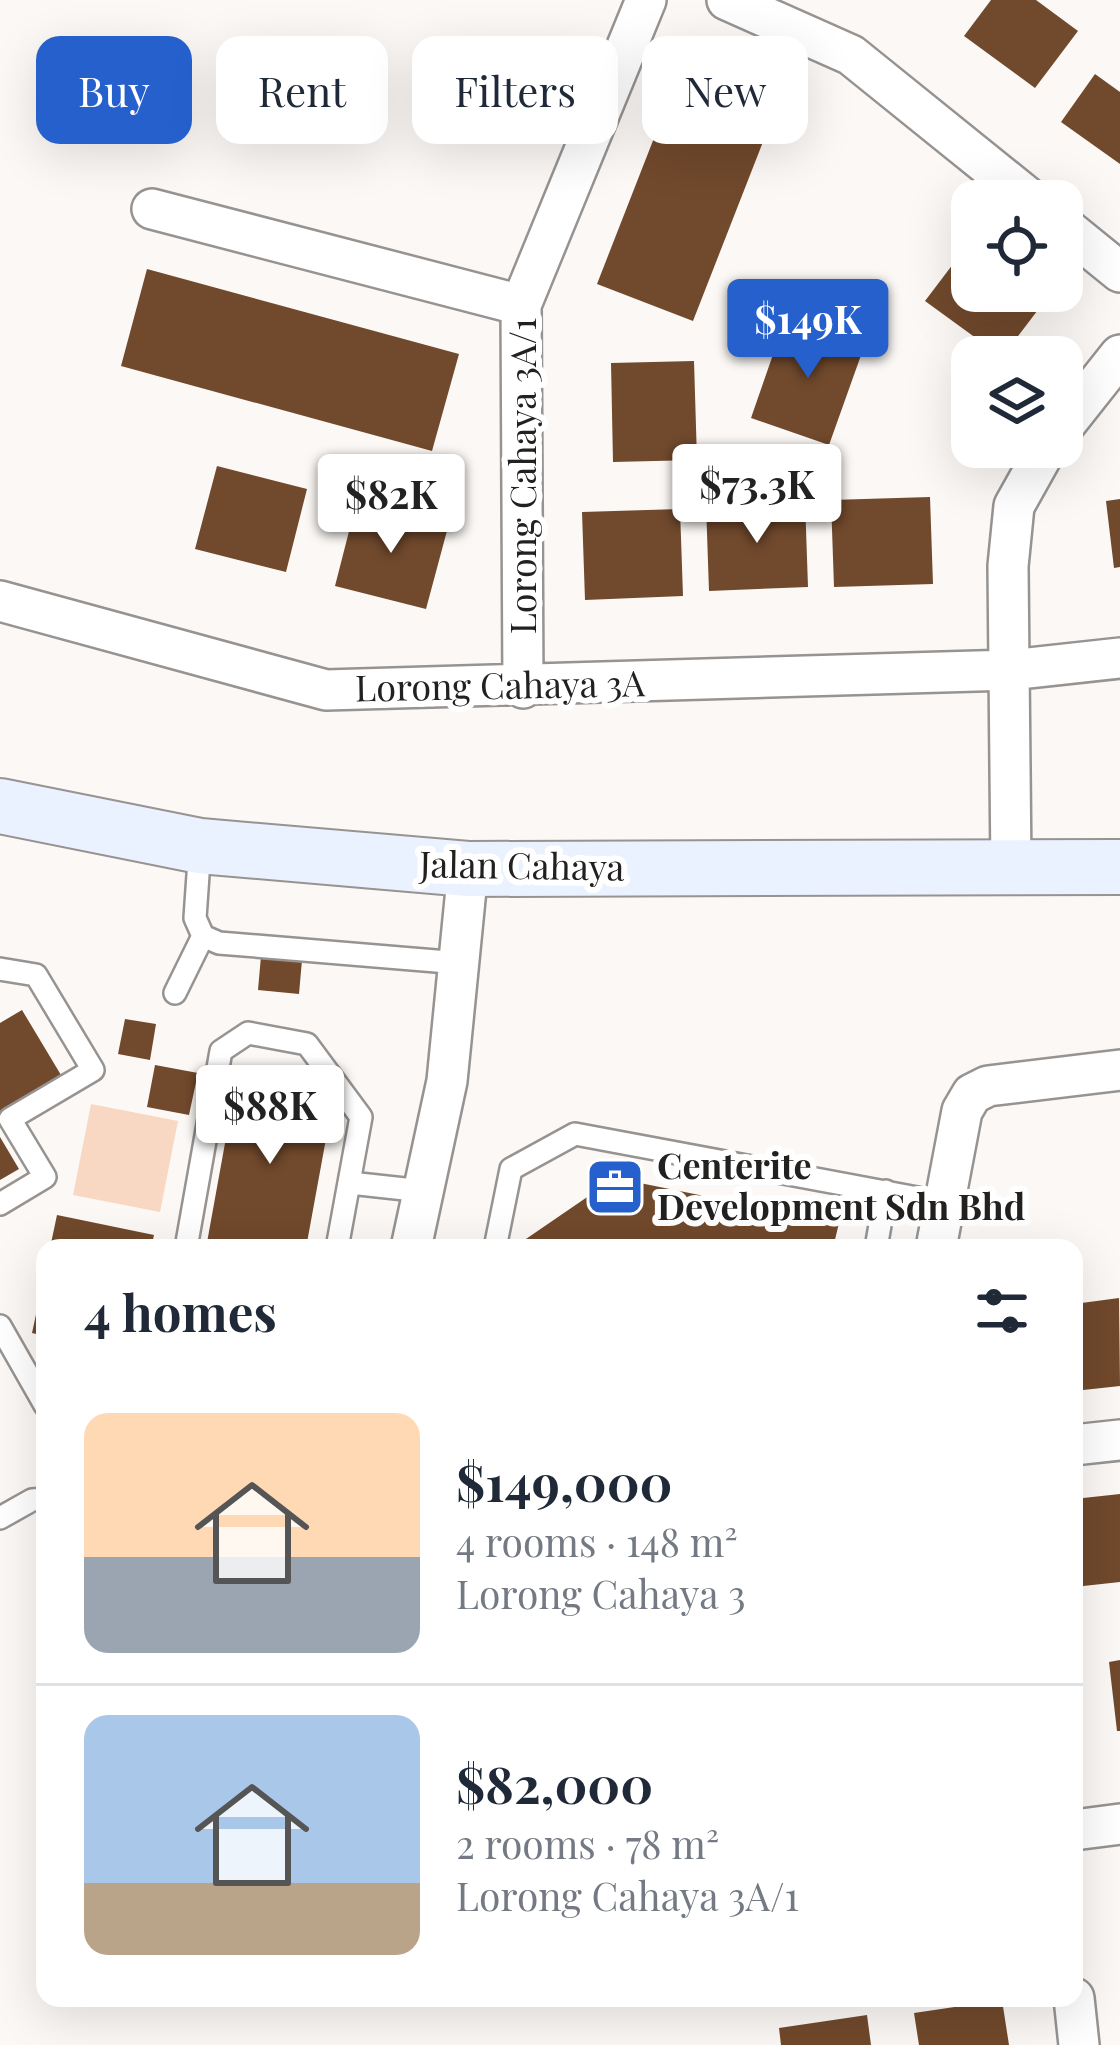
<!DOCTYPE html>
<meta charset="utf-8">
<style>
body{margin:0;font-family:"Playfair Display",serif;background:#f2f2f3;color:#1f2937;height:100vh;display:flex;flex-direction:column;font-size:45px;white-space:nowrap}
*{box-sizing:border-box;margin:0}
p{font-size:39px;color:#747a83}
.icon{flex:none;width:66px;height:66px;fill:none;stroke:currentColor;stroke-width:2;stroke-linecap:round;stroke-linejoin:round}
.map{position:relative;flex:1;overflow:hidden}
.side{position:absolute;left:36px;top:1239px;width:1047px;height:768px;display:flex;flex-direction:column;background:#fff;border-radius:24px;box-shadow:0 12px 48px #0002}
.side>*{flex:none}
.top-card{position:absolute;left:36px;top:36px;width:1050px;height:108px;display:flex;gap:24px}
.tools{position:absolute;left:951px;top:180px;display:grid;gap:24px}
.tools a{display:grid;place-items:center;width:132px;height:132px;border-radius:24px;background:#fff;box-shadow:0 12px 48px #0002;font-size:60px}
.price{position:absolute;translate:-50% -102px;padding:0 27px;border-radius:12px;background:#fff;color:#222;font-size:39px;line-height:78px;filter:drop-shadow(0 3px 6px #0008)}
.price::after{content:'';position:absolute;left:50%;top:72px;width:36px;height:27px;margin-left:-18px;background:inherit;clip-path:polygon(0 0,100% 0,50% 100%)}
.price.active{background:#2560cd;color:#fff}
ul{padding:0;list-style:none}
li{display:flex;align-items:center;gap:36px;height:300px;padding:0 48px}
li+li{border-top:3px solid #e0e1e3}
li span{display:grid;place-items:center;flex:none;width:336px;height:240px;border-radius:24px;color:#555}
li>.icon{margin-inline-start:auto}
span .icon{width:144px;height:144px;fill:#fffc;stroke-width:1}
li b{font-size:51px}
h2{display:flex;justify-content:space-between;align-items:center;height:144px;padding:0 48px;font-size:51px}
.pill{padding:0 42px;border-radius:24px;background:#fff;box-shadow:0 12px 48px #0002;font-size:42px;line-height:108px}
.pill.active{background:#2560cd;color:#fff}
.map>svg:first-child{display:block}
.green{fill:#f8d8c2}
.building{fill:#71492c}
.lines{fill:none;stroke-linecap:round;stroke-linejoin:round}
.lane-casing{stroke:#969391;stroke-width:26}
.street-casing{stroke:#969391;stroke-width:44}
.secondary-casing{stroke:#969391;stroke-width:58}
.lane{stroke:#fff;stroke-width:21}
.street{stroke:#fff;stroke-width:39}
.secondary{stroke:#ebf2ff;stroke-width:54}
.labels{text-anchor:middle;stroke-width:12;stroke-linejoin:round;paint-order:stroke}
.street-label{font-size:36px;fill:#232120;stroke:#fff}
.poi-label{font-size:36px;font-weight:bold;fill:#232120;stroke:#fff;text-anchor:start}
</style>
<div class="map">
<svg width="1120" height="2045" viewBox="0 0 1120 2045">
<rect width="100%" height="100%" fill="#fbf8f5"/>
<path class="green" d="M91,1104L178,1121L160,1212L73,1195Z"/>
<path class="building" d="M991,0H1036L1078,31L1035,88L964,36Z
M688,51L784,88L693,321L597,284Z
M1095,74L1120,92V164L1061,122Z
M972,239V291H1038L1047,298L1002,357L925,301Z
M147,269L459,354L432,451L121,366Z
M786,317L865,344L829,445L751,418Z
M694,361L697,460L613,462L611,363Z
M217,466L307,489L286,572L195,549Z
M930,497L933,584L834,587L831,500Z
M1120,499V567L1114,568L1106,501Z
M805,500L808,587L709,591L706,504Z
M356,504L448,527L426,609L335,586Z
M680,509L683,596L585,600L582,512Z
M261,956L302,960L299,994L258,990Z
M22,1010L61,1075L0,1112V1023Z
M125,1019L156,1024L150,1060L118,1054Z
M155,1065L198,1073L189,1115L147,1107Z
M237,1077L334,1095L306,1248H206Z
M0,1137L19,1169L0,1180Z
M615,1178L839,1223L833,1248H521L523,1241Z
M57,1215L154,1235L151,1248H50Z
M43,1282H45V1336L32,1333Z
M1119,1298L1120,1386L1074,1391V1304Z
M1120,1494V1582L1074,1587V1499Z
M1120,1660V1731H1117L1109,1662Z
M1002,2000L1009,2045H919L914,2013Z
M867,2015L871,2045H781L779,2028Z"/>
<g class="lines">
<defs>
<path id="lane" d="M200,846L195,918L203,936L219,943L460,963
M0,969L36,975L93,1070L10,1119L45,1177L0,1204
M175,993L203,936
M350,1183L423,1191
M186,1248L221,1051L248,1033L307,1044L361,1117L337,1248
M495,1248L511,1169L575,1134L944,1203
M876,1248L886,1191
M0,1326L45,1405
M0,1518L32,1500L45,1499"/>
<path id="street" d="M727,0L851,55L1032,201
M152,209L521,305
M1062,225L1120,272
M1062,428L1120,355
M0,601L326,690L1011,670L1120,658
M523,688L521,305L646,0
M1011,869L1008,566L1014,506L1047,447
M411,1248L447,1081L468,869
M936,1248L962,1111L972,1094L988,1086L1120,1070
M1074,1445L1120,1440
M1074,1830L1120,1824
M1074,1998L1079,2045"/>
<path id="secondary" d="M0,806L200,846L468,869L1120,867"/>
</defs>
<use href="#lane" class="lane-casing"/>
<use href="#street" class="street-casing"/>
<use href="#secondary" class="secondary-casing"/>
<use href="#lane" class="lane"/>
<use href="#street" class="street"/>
<use href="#secondary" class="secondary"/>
</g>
<defs>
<symbol id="office-square" viewBox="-11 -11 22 22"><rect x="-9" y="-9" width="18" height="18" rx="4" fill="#2560cd" stroke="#fff"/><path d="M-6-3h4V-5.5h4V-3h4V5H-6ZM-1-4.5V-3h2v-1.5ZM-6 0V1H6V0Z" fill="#fff"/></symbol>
</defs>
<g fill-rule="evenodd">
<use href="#office-square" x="582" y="1154" width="66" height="66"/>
</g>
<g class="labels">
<g class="street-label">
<text transform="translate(523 476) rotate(-90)" y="13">Lorong Cahaya 3A/1</text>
<text transform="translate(500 686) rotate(-1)" y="13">Lorong Cahaya 3A</text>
<text transform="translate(522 866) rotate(1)" y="13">Jalan Cahaya</text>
</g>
<g class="poi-label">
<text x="657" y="1179">Centerite<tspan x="657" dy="41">Development Sdn Bhd</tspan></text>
</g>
</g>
</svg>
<div class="tools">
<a><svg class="icon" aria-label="locate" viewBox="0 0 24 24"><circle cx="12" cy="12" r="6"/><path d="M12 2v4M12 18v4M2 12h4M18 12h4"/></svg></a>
<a><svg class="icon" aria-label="layers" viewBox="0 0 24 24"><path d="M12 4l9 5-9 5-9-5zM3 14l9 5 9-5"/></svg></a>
</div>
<b class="price active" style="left:808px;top:381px">$149K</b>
<b class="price" style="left:757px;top:546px">$73.3K</b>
<b class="price" style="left:391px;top:556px">$82K</b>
<b class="price" style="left:270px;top:1167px">$88K</b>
<div class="top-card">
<a class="pill active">Buy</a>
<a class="pill">Rent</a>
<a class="pill">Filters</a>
<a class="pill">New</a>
</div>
<section class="side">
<h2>4 homes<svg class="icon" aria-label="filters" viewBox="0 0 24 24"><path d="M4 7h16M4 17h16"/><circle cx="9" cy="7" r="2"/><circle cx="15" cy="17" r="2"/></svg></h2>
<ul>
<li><span style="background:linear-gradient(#ffd9b3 60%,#9aa5b1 0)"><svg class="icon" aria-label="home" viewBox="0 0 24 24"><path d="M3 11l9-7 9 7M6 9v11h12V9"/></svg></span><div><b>$149,000</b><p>4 rooms · 148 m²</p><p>Lorong Cahaya 3</p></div></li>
<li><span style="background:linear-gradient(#a9c7e8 70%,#b9a48a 0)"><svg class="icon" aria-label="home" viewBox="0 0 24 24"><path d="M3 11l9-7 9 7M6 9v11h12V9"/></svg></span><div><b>$82,000</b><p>2 rooms · 78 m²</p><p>Lorong Cahaya 3A/1</p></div></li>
</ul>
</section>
</div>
